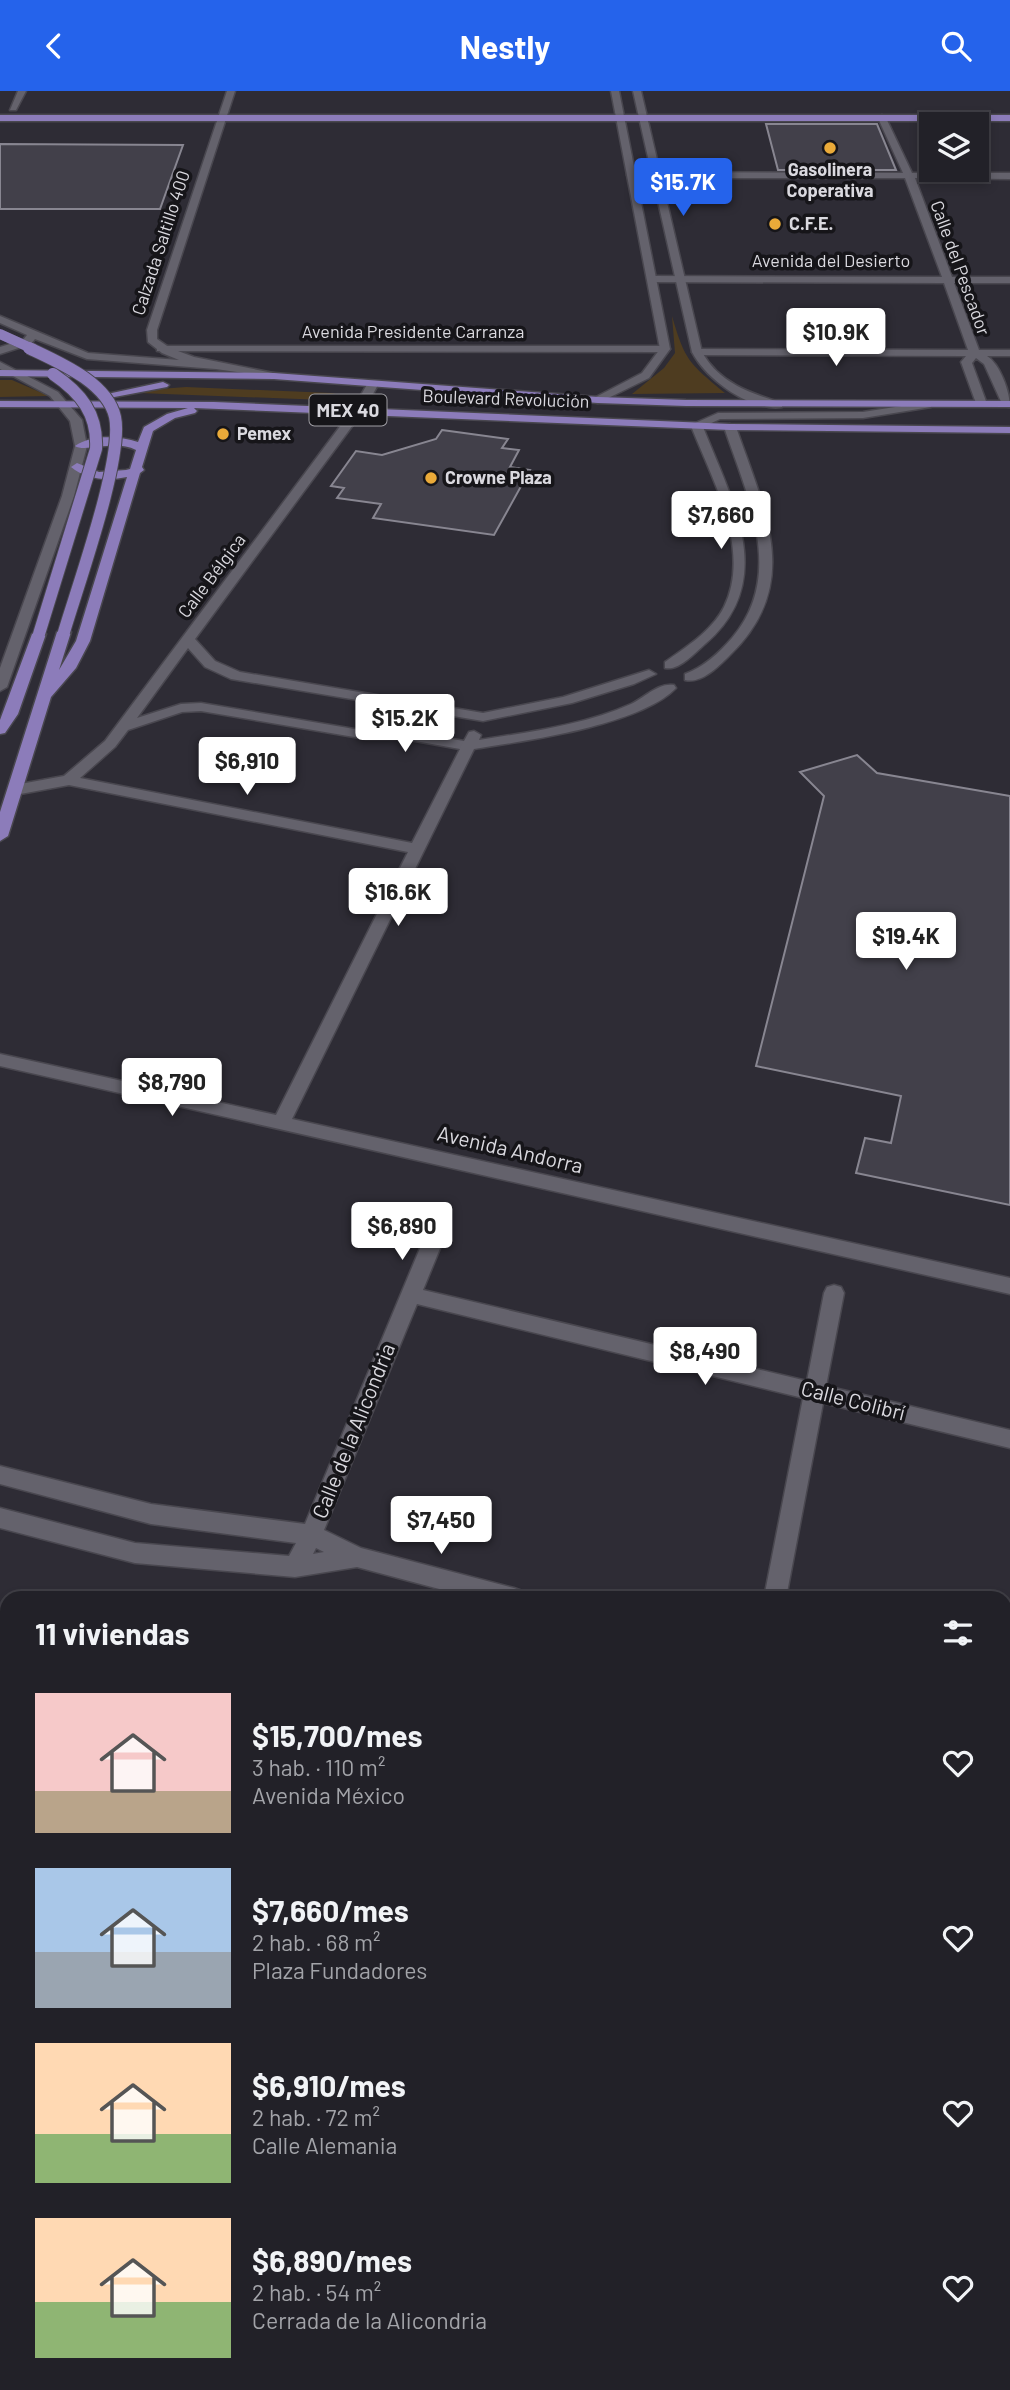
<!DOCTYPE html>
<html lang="es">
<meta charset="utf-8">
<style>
body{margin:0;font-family:Barlow,sans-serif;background:#2a2930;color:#f1f3f6;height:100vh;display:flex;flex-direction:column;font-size:26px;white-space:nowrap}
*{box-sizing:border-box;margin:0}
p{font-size:23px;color:#a2a3a8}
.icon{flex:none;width:38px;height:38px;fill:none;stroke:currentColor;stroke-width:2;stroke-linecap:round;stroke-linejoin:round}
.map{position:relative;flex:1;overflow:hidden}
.side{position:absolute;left:0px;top:1500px;width:1012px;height:800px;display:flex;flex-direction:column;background:#222128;border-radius:21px 21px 0 0;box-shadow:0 4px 10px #0003,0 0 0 2px #3f3e45}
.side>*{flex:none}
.buttons{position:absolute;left:919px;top:21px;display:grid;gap:14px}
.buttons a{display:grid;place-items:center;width:70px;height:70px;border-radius:0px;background:#222128;box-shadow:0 4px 10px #0003,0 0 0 2px #3f3e45;font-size:35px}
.price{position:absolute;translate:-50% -60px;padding:0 16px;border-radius:7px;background:#fff;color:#222;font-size:23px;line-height:46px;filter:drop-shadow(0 2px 4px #0008)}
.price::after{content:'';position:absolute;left:50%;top:42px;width:21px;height:16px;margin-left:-10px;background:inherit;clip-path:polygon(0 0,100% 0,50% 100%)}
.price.active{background:#2563eb;color:#fff}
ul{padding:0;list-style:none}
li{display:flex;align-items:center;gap:21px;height:175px;padding:0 35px}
li span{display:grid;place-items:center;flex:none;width:196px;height:140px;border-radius:0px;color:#555}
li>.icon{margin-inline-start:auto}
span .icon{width:84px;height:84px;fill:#fffc;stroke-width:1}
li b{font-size:30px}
h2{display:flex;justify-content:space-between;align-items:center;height:84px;padding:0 35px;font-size:30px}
header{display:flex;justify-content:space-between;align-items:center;height:91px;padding:0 35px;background:#2563eb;color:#fff;font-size:32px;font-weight:700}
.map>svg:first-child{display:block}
.green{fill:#4e3c20}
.building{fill:#42404a;stroke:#888691;stroke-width:2}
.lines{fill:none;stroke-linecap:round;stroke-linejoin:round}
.minor-casing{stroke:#49474f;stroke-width:3}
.tertiary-casing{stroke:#49474f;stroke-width:3}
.primary-casing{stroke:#49474f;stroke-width:3}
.minor{fill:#64626c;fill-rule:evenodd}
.tertiary{fill:#64626c;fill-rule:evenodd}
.primary{fill:#8c7cba;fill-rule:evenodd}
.primary-bridge-far1-casing{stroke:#49474f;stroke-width:10;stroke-linecap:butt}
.primary-bridge-casing{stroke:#49474f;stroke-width:14;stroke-linecap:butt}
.primary-bridge-far1{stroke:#8c7cba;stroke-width:10}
.primary-bridge{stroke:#8c7cba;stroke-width:12}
.poi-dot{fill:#eaaa39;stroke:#161519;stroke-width:2.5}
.labels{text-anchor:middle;stroke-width:7;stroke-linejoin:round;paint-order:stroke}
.far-poi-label{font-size:18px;font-weight:bold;fill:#dad9df;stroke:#161519;text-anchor:start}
.far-street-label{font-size:18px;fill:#dad9df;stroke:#161519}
.shield{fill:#161519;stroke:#9f9ea4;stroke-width:2}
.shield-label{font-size:19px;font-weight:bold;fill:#dad9df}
.street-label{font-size:21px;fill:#dad9df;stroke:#161519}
</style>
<header><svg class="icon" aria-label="back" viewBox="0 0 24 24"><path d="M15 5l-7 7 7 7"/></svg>Nestly<svg class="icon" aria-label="search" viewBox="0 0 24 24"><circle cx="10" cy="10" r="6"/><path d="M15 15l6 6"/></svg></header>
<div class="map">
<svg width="1010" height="2299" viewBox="0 0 1010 2299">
<rect width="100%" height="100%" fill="#2e2c35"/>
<path class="green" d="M672,225C685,270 689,272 725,302L632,303L664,277L675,262Z
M0,289H12L49,305L0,306Z
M186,296L331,302L336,303L333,308L325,309L139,302L146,299Z"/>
<path class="building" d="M766,33H877L896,79H778Z
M0,53L183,54L160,118H0Z
M442,339L508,348L502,357L519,359L510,376L530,379L494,444L373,427L381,413L337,407L344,397L331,395L356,360L382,364L436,348Z
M857,664L877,682L1010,705V1114L856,1082L865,1047L891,1052L901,1005L756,975L824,705L800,681Z"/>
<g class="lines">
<defs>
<path id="minor" d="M18,0H26L16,19H10Z
M882,24L886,27L912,82H1010V88L915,87L952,186H1010V192H954L979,259H1010V265H987C1000,273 1010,301 1010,316L1003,315L984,273L976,267L972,272L987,313L977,315L961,271L966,265L697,264L692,261L697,258L968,259L944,192L653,191L648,188L653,185L942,186L905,87H632L627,84L632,81L903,82L878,27Z
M161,255H665L670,258L665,261L157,260V256Z
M369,290L379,292L364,319L195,548L215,570L240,581L483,622L563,606L649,579L656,583L634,593L572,612L483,630L231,588L205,576L188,557L137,627L181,613L201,612L366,640H404L464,650L469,641L474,640L481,644L479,649C529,641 584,634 631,613C644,607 659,591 674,594L676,597C641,634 525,650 474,658L292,1028L1010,1187V1203L0,975V963L276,1024L408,761L69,694L15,704L8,699L15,694L64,685L105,650L353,318ZM201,620L366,648H404L460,658L412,752L80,687L115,656L128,639L182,621Z
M927,311L931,312V316L863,327L720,328L703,336C732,410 779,490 705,553C695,562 679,580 665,577V571C686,556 712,540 724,516C752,459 712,388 691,335L693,333L718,322L863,321Z
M730,333L736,336C764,418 804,493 730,564C719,575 702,593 685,589V583C704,576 719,562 732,547C786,484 747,404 724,336Z
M428,1131L435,1133L443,1150L423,1199L807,1290L824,1202L827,1196L834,1194L841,1196L844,1202L826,1295L1010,1339V1357L823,1312L786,1507H764L803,1307L417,1213L324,1439L361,1457L514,1497L522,1500L525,1507H473L357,1476L295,1486L135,1472L0,1437V1417L135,1452L289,1465L296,1452L151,1433L0,1393V1375L151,1413L305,1433L423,1150L418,1138L421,1133ZM316,1457L324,1461L313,1463Z
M1004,1622L1010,1623V1647L1004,1646Z
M1004,1983L1010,1984V2012L1004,2010Z
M0,2060L7,2063V2093L0,2090Z
M7,2139V2183L0,2185V2142Z
M466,2292H511L514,2299H469Z
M607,2292H637L636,2299H606Z"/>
<path id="tertiary" d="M227,0H235L157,239V248L170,257L194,266L278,283V287L216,278L87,268L35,248L31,253L0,263V256L23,249L27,244L0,232V225L88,262L179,269L162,262L148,251L147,239Z
M611,0H619L670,258L649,287L598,312L594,311V307L642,282L660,258Z
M633,0H641L702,261C719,292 750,302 782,312V316C749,320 706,288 692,261Z
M0,271L58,301L82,329L87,355L74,405L7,596L0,600V577L62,405L75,355L70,330L50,305L0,278Z"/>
<path id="primary" d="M0,24H1010V30H0Z
M0,279L274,282L598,306L686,309L1010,310V316L686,315L598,312L274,288L0,285Z
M163,291L169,294L167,296L104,308L98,305Z
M0,310L214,311L730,333L1010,336V342L730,339L194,317L197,320L195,322L175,327L153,340L142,376L144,379L140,382L90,550L76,577L51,606L8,745L0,750V721L57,541L64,537L71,541L59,579L76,550L127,386C109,390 86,389 71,376L77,372L99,381L126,379L130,378L136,359C115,348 85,362 75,355C92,343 119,345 138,351L144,336L167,323L188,317L0,316Z
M39,539L46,543L18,623L5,642L0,643V629L32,543Z"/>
</defs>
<use href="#minor" class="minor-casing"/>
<use href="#tertiary" class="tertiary-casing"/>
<use href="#primary" class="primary-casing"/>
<use href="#minor" class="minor"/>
<use href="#tertiary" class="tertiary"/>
<use href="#primary" class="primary"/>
<defs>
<path id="primary-bridge-far1" d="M0,243L33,258"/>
<path id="primary-bridge" d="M29,257C58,271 107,291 115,326C124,366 77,497 64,541
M39,543L96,358C98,323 81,302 53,283"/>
</defs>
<use href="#primary-bridge-far1" class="primary-bridge-far1-casing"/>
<use href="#primary-bridge" class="primary-bridge-casing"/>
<use href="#primary-bridge-far1" class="primary-bridge-far1"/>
<use href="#primary-bridge" class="primary-bridge"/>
</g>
<g class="poi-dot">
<circle cx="830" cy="57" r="7"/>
<circle cx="775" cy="133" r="7"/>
<circle cx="223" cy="343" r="7"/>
<circle cx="431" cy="387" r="7"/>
</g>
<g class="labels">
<g class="far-poi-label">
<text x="830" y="85" text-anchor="middle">Gasolinera<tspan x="830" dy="21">Coperativa</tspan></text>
<text x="789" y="139">C.F.E.</text>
<text x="237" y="349">Pemex</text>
<text x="445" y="393">Crowne Plaza</text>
</g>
<g class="far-street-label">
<text transform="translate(161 152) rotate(-72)" y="6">Calzada Saltillo 400</text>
<text x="831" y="176">Avenida del Desierto</text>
<text transform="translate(960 177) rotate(70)" y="6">Calle del Pescador</text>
<text x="413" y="247">Avenida Presidente Carranza</text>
<text transform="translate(506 308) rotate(2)" y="6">Boulevard Revolución</text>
<text transform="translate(212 485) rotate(-53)" y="6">Calle Bélgica</text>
</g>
<rect class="shield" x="309.5" y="303.5" width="77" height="31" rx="5"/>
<g class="shield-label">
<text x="348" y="326">MEX 40</text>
</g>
<g class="street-label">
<text transform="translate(510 1059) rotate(13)" y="7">Avenida Andorra</text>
<text transform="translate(853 1310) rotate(14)" y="7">Calle Colibrí</text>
<text transform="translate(354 1340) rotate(-68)" y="7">Calle de la Alicondria</text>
</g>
</g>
</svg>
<div class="buttons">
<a><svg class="icon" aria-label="layers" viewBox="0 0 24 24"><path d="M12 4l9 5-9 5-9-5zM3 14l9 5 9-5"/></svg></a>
</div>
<b class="price active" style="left:683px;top:127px">$15.7K</b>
<b class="price" style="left:836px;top:277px">$10.9K</b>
<b class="price" style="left:721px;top:460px">$7,660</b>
<b class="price" style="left:405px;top:663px">$15.2K</b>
<b class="price" style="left:247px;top:706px">$6,910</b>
<b class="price" style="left:398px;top:837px">$16.6K</b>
<b class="price" style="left:906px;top:881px">$19.4K</b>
<b class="price" style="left:172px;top:1027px">$8,790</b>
<b class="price" style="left:402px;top:1171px">$6,890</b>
<b class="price" style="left:705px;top:1296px">$8,490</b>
<b class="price" style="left:441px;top:1465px">$7,450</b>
<section class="side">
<h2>11 viviendas<svg class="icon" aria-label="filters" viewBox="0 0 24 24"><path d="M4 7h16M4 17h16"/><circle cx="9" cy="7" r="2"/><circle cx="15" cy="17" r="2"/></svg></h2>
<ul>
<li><span style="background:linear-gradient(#f6c9c9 70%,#b9a48a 0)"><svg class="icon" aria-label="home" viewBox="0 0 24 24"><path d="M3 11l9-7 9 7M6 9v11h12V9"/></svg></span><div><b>$15,700/mes</b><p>3 hab. · 110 m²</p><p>Avenida México</p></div><svg class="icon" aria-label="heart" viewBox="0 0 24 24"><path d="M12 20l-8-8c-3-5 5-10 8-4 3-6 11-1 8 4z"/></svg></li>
<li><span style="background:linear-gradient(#a9c7e8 60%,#9aa5b1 0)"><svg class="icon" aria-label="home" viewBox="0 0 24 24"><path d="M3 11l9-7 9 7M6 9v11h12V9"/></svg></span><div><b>$7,660/mes</b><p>2 hab. · 68 m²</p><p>Plaza Fundadores</p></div><svg class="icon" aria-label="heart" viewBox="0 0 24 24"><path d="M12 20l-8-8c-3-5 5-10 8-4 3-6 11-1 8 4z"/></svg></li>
<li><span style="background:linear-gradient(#ffd9b3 65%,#8fb573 0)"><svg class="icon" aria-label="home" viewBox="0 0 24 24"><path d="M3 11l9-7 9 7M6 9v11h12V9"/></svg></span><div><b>$6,910/mes</b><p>2 hab. · 72 m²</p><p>Calle Alemania</p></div><svg class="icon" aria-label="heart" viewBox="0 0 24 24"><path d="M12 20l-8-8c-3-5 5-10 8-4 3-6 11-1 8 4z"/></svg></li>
<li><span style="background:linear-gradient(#ffd9b3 60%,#8fb573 0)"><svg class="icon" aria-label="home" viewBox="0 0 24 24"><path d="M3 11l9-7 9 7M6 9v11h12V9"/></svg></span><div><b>$6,890/mes</b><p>2 hab. · 54 m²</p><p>Cerrada de la Alicondria</p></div><svg class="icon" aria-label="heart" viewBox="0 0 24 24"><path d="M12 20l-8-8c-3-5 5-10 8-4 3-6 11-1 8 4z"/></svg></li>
</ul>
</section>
</div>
